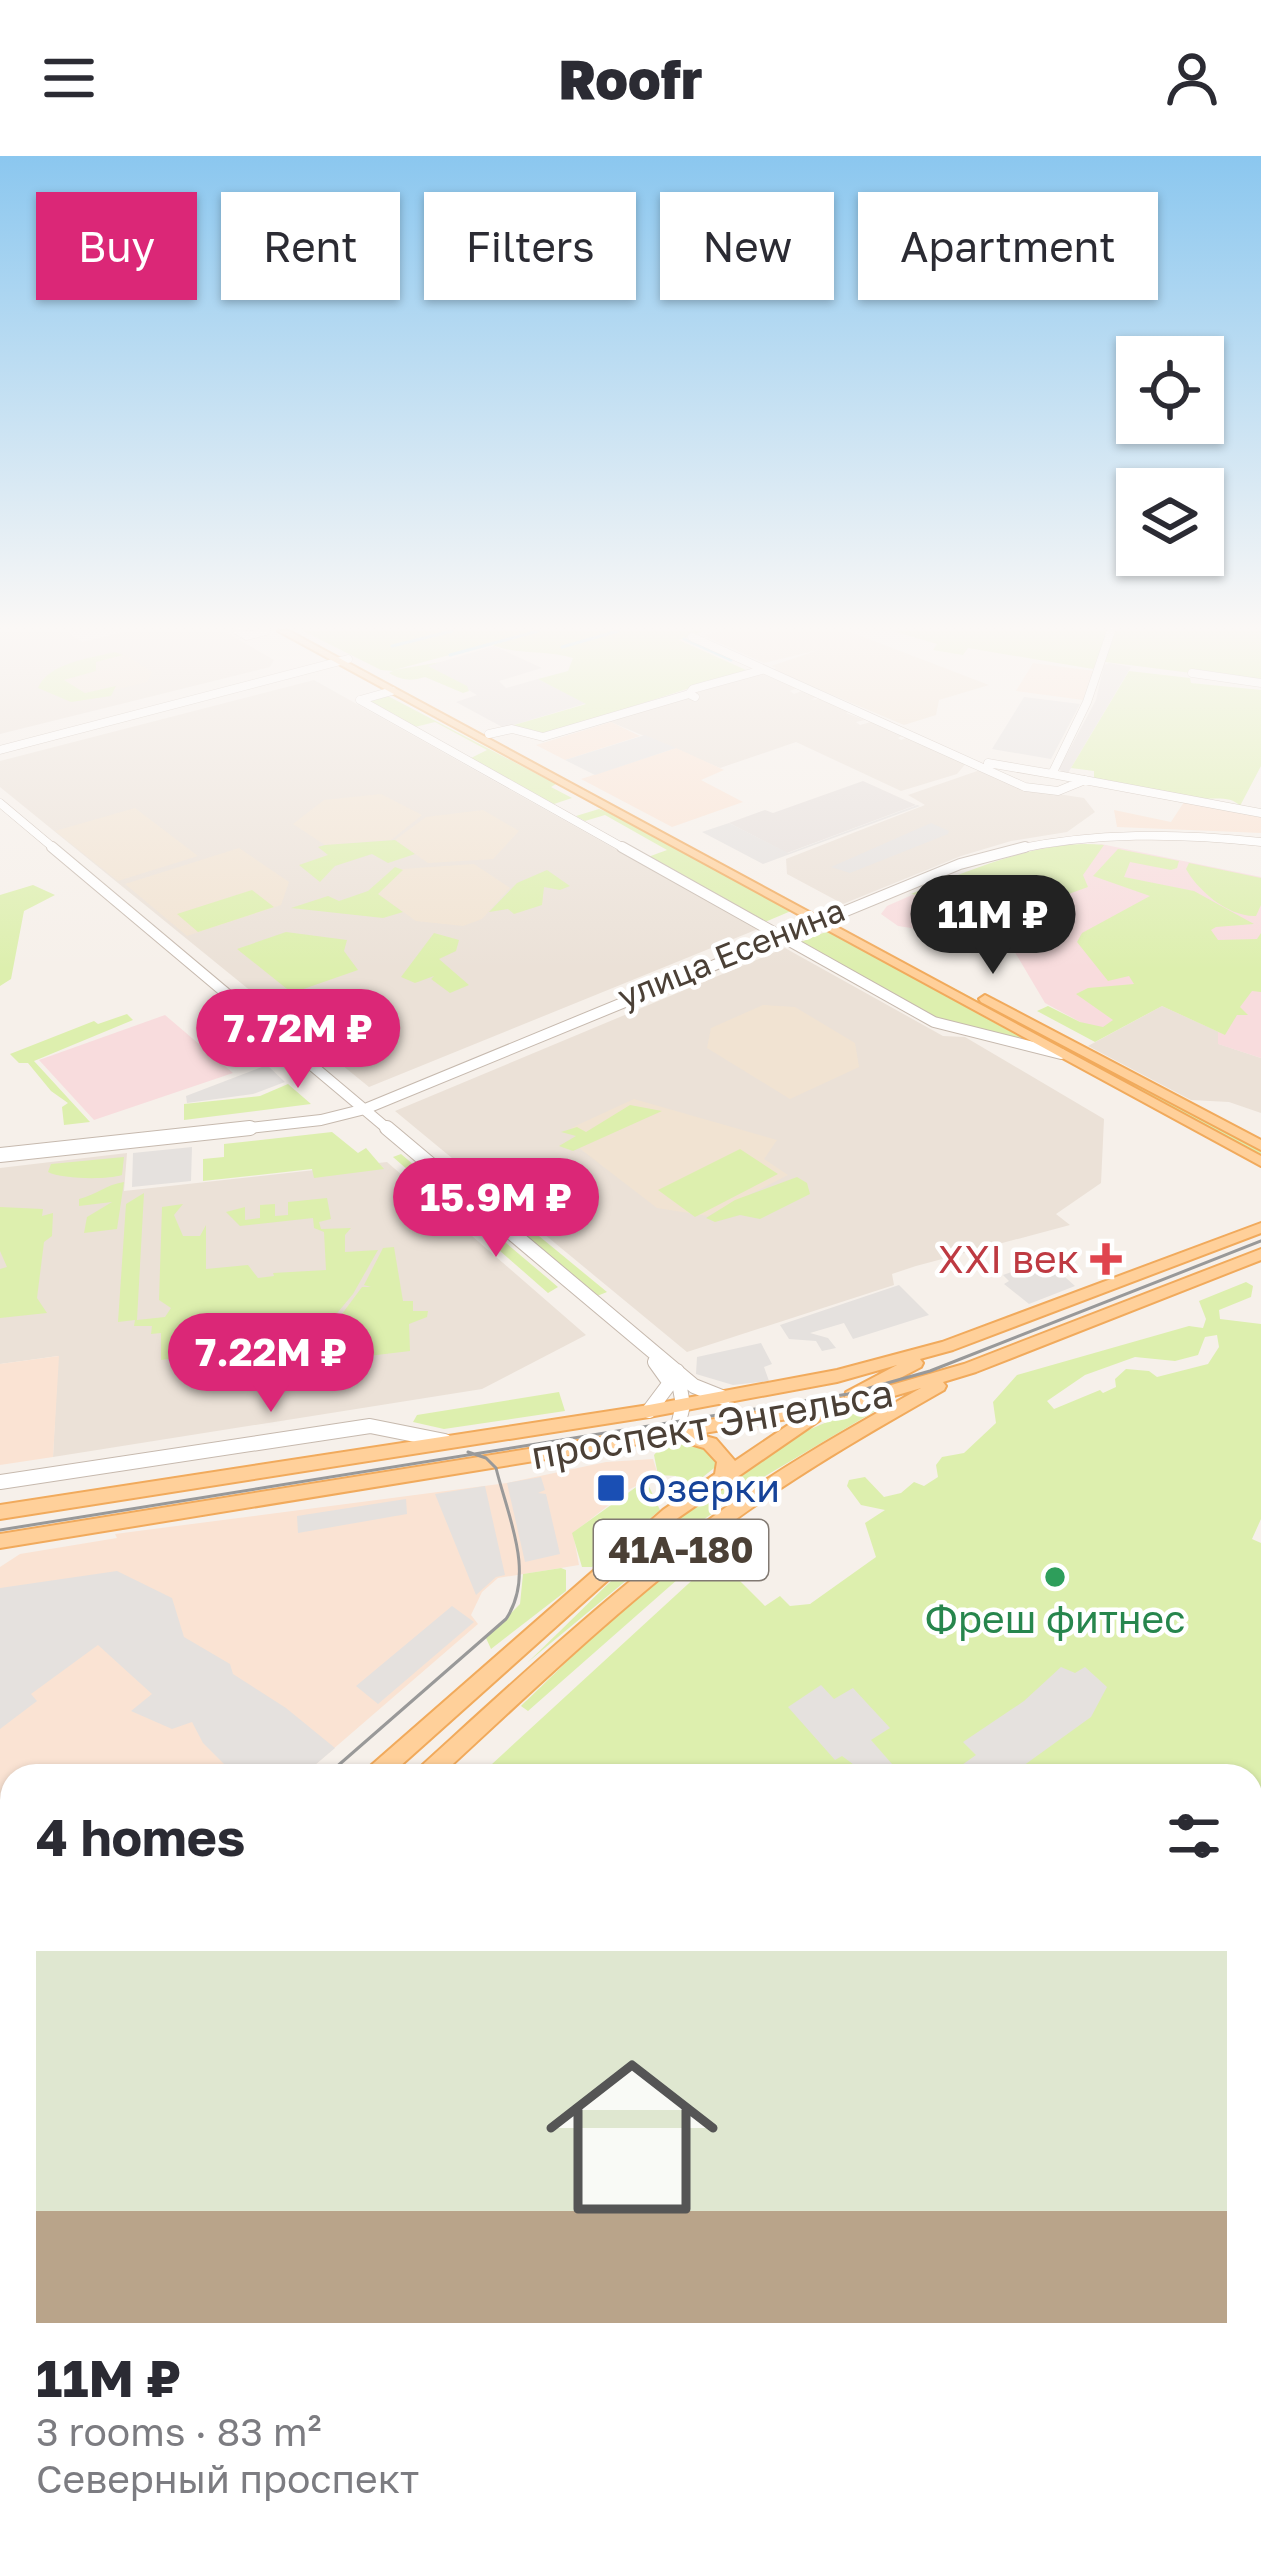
<!DOCTYPE html>
<meta charset="utf-8">
<style>
body{margin:0;font-family:"Golos Text",sans-serif;background:#f7f7f7;color:#2b2b33;height:100vh;display:flex;flex-direction:column;font-size:45px;white-space:nowrap}
*{box-sizing:border-box;margin:0}
p{font-size:39px;color:#7c7c81}
.icon{flex:none;width:66px;height:66px;fill:none;stroke:currentColor;stroke-width:2;stroke-linecap:round;stroke-linejoin:round}
.map{position:relative;flex:1;overflow:hidden}
.sheet{position:absolute;left:0px;top:1608px;width:1263px;height:807px;display:flex;flex-direction:column;background:#fff;border-radius:36px 36px 0 0;box-shadow:0 3px 9px #0004}
.sheet>*{flex:none}
.guide{position:absolute;left:36px;top:36px;width:1191px;height:108px;display:flex;gap:24px}
.controls{position:absolute;left:1116px;top:180px;display:grid;gap:24px}
.controls a{display:grid;place-items:center;width:108px;height:108px;border-radius:0px;background:#fff;box-shadow:0 3px 9px #0004;font-size:60px}
.price{position:absolute;translate:-50% -102px;padding:0 27px;border-radius:42px;background:#db2777;color:#fff;font-size:39px;line-height:78px;filter:drop-shadow(0 3px 6px #0008)}
.price::after{content:'';position:absolute;left:50%;top:72px;width:36px;height:27px;margin-left:-18px;background:inherit;clip-path:polygon(0 0,100% 0,50% 100%)}
.price.active{background:#222;color:#fff}
ul{padding:0;list-style:none}
li{display:grid;align-content:center;gap:24px;height:636px;padding:0 36px}
li+li{border-top:3px solid #e1e1e2}
li span{display:grid;place-items:center;height:372px;border-radius:0px;color:#555}
li>.icon{margin-inline-start:auto}
span .icon{width:216px;height:216px;fill:#fffc;stroke-width:1}
li b{font-size:51px}
h2{display:flex;justify-content:space-between;align-items:center;height:144px;padding:0 36px;font-size:51px}
.tag{padding:0 42px;border-radius:0px;background:#fff;box-shadow:0 3px 9px #0004;font-size:42px;line-height:108px}
.tag.active{background:#db2777;color:#fff}
header{display:flex;justify-content:space-between;align-items:center;height:156px;padding:0 36px;background:#fff;font-size:54px;font-weight:800}
.map>svg:first-child{display:block}
.residential{fill:#ebe1d7}
.commercial{fill:#fae3d3}
.industrial{fill:#e6dfdb}
.education{fill:#f1e3d2}
.medical{fill:#f8dcdd}
.green{fill:#ddefae;fill-rule:evenodd}
.parking{fill:#e5e1de}
.water{fill:#a0e4f9}
.lines{fill:none;stroke-linecap:round;stroke-linejoin:round}
.stream{stroke:#a0e4f9;stroke-width:3}
.minor-far3-casing{stroke:#c6b9ae;stroke-width:9}
.minor-far2-casing{stroke:#c6b9ae;stroke-width:12}
.minor-far1-casing{stroke:#c6b9ae;stroke-width:16}
.minor-casing{stroke:#c6b9ae;stroke-width:24}
.major-casing{stroke:#f1aa5c;stroke-width:4}
.minor-far3{stroke:#fff;stroke-width:8}
.minor-far2{stroke:#fff;stroke-width:10}
.minor-far1{stroke:#fff;stroke-width:14}
.minor{stroke:#fff;stroke-width:21}
.major{fill:#ffd09a;fill-rule:evenodd}
.tram-far1{stroke:#999;stroke-width:3}
.tram{stroke:#999;stroke-width:4.5}
.health-dot{fill:#e0444e;stroke:#fff;stroke-width:4.5}
.transit-dot{fill:#1a4fb4;stroke:#fff;stroke-width:4.5}
.leisure-dot{fill:#2e9e5b;stroke:#fff;stroke-width:4.5}
.labels{text-anchor:middle;stroke-width:9;stroke-linejoin:round;paint-order:stroke}
.far-street-label{font-size:33px;fill:#4b4036;stroke:#fff}
.shield{fill:#fff;stroke:#817972;stroke-width:3}
.shield-label{font-size:36px;font-weight:bold;fill:#4b4036}
.health-label{font-size:39px;fill:#be3a42;stroke:#fff;text-anchor:end}
.street-label{font-size:39px;fill:#4b4036;stroke:#fff}
.transit-label{font-size:39px;fill:#164399;stroke:#fff;text-anchor:start}
.leisure-label{font-size:39px;fill:#27864d;stroke:#fff}
</style>
<header><svg class="icon" aria-label="menu" viewBox="0 0 24 24"><path d="M4 6h16M4 12h16M4 18h16"/></svg>Roofr<svg class="icon" aria-label="person" viewBox="0 0 24 24"><circle cx="12" cy="8" r="4"/><path d="M4 21q1-7 8-7t8 7"/></svg></header>
<div class="map">
<svg width="1261" height="2413" viewBox="0 0 1261 2413">
<rect width="100%" height="100%" fill="#f6f0ea"/>
<path class="residential" d="M0,475H66L82,486L128,475H224L274,504L270,511L0,578Z
M761,517L797,532L790,535L794,538L802,535L816,541L811,544L820,543L849,555L846,557L865,564L856,566L860,569L871,566L904,579L898,582L901,584L908,581L967,606L957,618L901,635L796,586L720,612L606,564Z
M314,524L758,773L369,931L0,631V605Z
M983,613L1025,633L1084,642L1095,656L1067,676L1011,685L961,700L843,748L787,718L786,703L925,649L908,639Z
M785,792L943,880L965,881L1104,963L1101,1027L1056,1058L1070,1069L916,1110L892,1118L894,1129L687,1196L395,955Z
M1162,850L1219,876V888L1261,902V957L1229,946L1191,944L1088,890Z
M127,997L124,1035L387,1006L586,1179L482,1233L53,1301L58,1200L0,1208V1012Z
M12,2063V2403H108L101,2413H0V2074Z"/>
<path class="commercial" d="M1033,507L1094,515L1083,544L1016,535Z
M611,566L640,580L565,604L536,589Z
M676,592L724,614L701,624L743,646L672,671L581,623Z
M1184,646L1261,660V677L1117,671L1114,654L1171,666Z
M59,1200L53,1301L0,1309V1208Z
M653,1303L658,1319L628,1334L573,1377L579,1409L498,1422L482,1436L471,1459L478,1468L302,1620H12V1821L0,1808V1411L20,1398L117,1382L115,1378L507,1327L606,1306Z"/>
<path class="industrial" d="M494,490L542,512L499,525L506,532L538,523L587,547L504,572L456,546L477,539L427,510Z
M1109,507L1131,511L1068,617L1062,616L1059,613L1096,544L1104,509Z
M863,625L916,649L787,697L729,667L765,654L773,657Z"/>
<path class="education" d="M719,475H848L989,529L939,544L936,559L904,569L773,514L776,512L771,510L818,494L764,507L704,480Z
M124,498L152,516L147,526L69,545L42,526L69,511Z
M381,638L422,659L391,684L325,689L293,668L324,644Z
M135,652L198,700L118,725L55,675Z
M483,654L519,675L493,703L428,707L395,684L426,661Z
M239,692L289,726L281,749L187,780L125,728Z
M474,708L510,732L482,763L463,770L416,765L378,738L403,713Z
M763,849L795,851L855,887L859,911L790,943L707,892L711,872Z
M634,943L777,984L764,1003L788,1019L708,1060L657,1052L570,985L580,980L571,972Z"/>
<path class="medical" d="M1101,688L1261,721V902L1218,888V875L1162,850L1104,879L1045,847L1013,793L1001,786L898,770L881,758L887,750L912,739Z
M165,859L233,917L94,964L39,904Z"/>
<path class="green" d="M303,475H704L679,484L746,514L544,579L504,572L586,548L538,523L568,515L573,502C546,494 513,499 490,488L394,514L441,506L428,510L467,530L469,535L463,537L425,521C412,525 403,525 389,517L393,515L381,514Z
M893,475H1261V526L1098,505L1093,513L968,492L963,499L933,494L937,488Z
M115,496L123,499L96,506V515L64,524L85,537L116,530L111,540L71,546L38,532C48,507 90,502 115,496Z
M1129,515L1190,522L1191,527L1261,534V610L1240,650C1231,640 1216,643 1198,643C1163,643 1127,628 1094,622V615L1071,612Z
M386,539L556,628L551,631L572,642L554,648L471,602L487,594L435,566L415,571L368,545Z
M599,653L610,657L791,755L765,766L648,701L667,694L605,659L585,665L576,660Z
M395,684L415,698L388,707L372,698L335,710L320,726L299,709L328,699L318,691L325,689Z
M1104,689L1083,719L1088,731L1021,755L911,738C968,715 1041,682 1104,689Z
M1118,693L1179,705L1177,712L1171,714L1130,706L1124,721L1194,735L1254,768L1216,771L1211,774L1218,784L1257,783L1261,777V836L1252,835L1240,851L1248,859H1237L1225,879L1162,850L1095,886L1037,855L1048,850L1080,866L1103,871L1113,864L1076,838L1088,832L1134,828L1129,820L1108,825L1077,786L1082,777L1150,740L1093,720Z
M1189,707L1261,722V749L1256,760C1227,761 1197,733 1186,713Z
M395,711L403,714L378,738L403,756L383,762L291,752L328,740L339,745L368,735Z
M547,714L570,730L560,734L544,731L542,749L514,758L508,753L489,756L517,727Z
M33,729L55,739L24,755L11,823L0,830V739Z
M252,734L274,751L198,776L177,758Z
M828,775L1026,884L1025,885L938,864L801,786Z
M286,776L347,784L344,795L358,814L292,837L237,793Z
M434,777L459,784L456,795L439,803L469,829L450,837L431,823L434,820L415,827L401,821Z
M946,828L1261,995V1001L945,830Z
M127,858L133,864L34,905L90,966L64,969L62,951L68,947L51,935L28,907H19L10,898L94,865L98,868Z
M288,928L311,948L184,964V948L260,940Z
M630,949L662,955L573,995L559,990L576,980L561,976L577,971L586,976Z
M332,976L358,997L366,992L384,1013L314,1022L312,1013L203,1025V1003L224,1001V988Z
M740,993L778,1018L695,1061L658,1034Z
M401,998L558,1131L548,1137L393,1001Z
M124,1001L122,1019C107,1024 61,1023 48,1016L51,1008Z
M466,1020L607,1136L597,1140L457,1023Z
M797,1021L807,1027L810,1038L760,1063L740,1059L715,1066L706,1062L735,1044Z
M124,1026L117,1073L84,1077L87,1061L112,1046L79,1050V1043C96,1039 105,1029 124,1026Z
M144,1037L137,1164L165,1161L171,1152L159,1144L162,1051L183,1048L174,1059L183,1080H200L206,1069V1113L248,1109L258,1122L274,1120L273,1117L326,1114L324,1076L314,1072L313,1062L240,1070L226,1056L245,1051V1064L260,1062V1049L275,1048V1060L288,1059V1046L327,1042L331,1063L319,1066L321,1073L351,1072L345,1079V1096L378,1094L353,1138L313,1186H294L279,1207L182,1220L183,1201L161,1204V1177L151,1178L152,1170H134L135,1164L118,1166L126,1048Z
M0,1051L43,1053L42,1060L53,1057L52,1080L44,1086L37,1142L47,1157L0,1162V1113L7,1111L0,1095Z
M394,1091L403,1145H413V1155H428L427,1161L409,1168L410,1195L302,1208L318,1197L315,1191L335,1167L341,1174L355,1169L351,1162H339L362,1131H371L364,1129L383,1092Z
M1246,1126L1253,1130L1251,1141L1219,1154L1220,1163L1261,1168V1363L1252,1383L1261,1387V1756L1256,1758L1261,1802L1252,1819L1251,1620H479L712,1406L726,1411L765,1450L780,1440L790,1450L810,1448L876,1401L865,1367L885,1354L861,1349L847,1330L849,1324L865,1321L884,1341L901,1337L914,1326L924,1330L938,1321L936,1309L942,1301L964,1297L996,1267L993,1246L1017,1219L1189,1170L1203,1172L1206,1163L1199,1145ZM1217,1179L1219,1191L1208,1208L1157,1221L1149,1215L1126,1213L1115,1223L1116,1231L1103,1237L1100,1234L1054,1253L1047,1245L1085,1219L1135,1201L1175,1205L1198,1199L1205,1181Z
M559,1236L565,1255L444,1273L413,1266L417,1259Z
M880,1252L762,1322L675,1384L528,1506C618,1421 754,1268 880,1252Z
M697,1287L715,1294L718,1309L684,1336H669L679,1332L676,1320L658,1319L654,1299L661,1291Z
M646,1324L660,1354L592,1411H582L572,1377Z
M703,1401L528,1555L521,1550C555,1519 663,1405 703,1401Z
M561,1412L566,1414V1435L491,1493L486,1482L520,1448L523,1418Z
M54,2403H204L195,2413H46Z"/>
<path class="parking" d="M1024,541L1080,548L1051,603L992,593Z
M645,579L676,592L595,619L565,604Z
M917,649L920,650L763,708L702,676L729,667L788,697Z
M931,667L949,675L948,678L850,717L831,711Z
M267,909L285,926L253,938L187,947L186,940Z
M192,991L191,1025L132,1031L133,997Z
M1046,1104L1075,1130L1029,1148L1004,1128L1009,1125L1003,1119Z
M899,1129L929,1159L853,1183L844,1167L810,1177L828,1182L836,1192L822,1195L816,1185L789,1183L780,1169Z
M761,1187L772,1208L764,1211L769,1225L733,1229L696,1218L697,1201Z
M541,1321L545,1334L538,1337L546,1338L560,1398L525,1406L507,1327Z
M485,1330L505,1419L496,1421L476,1439L435,1338Z
M406,1343L407,1358L298,1377L297,1360Z
M117,1415L172,1442L184,1481L230,1508L233,1518L286,1552L335,1592L302,1620H225L227,1611L203,1587L192,1566L172,1573L131,1555L152,1538L98,1489L31,1538L37,1545L0,1573V1432Z
M452,1450L474,1466L378,1548L356,1530Z
M1061,1511L1075,1517L1085,1511L1107,1531L1091,1561L1009,1620H967L959,1611L976,1599L963,1586L1024,1545Z
M821,1529L834,1543L853,1532L890,1572L871,1584L892,1608L869,1620L842,1600L835,1604L788,1551Z"/>
<path class="water" d="M1251,1852L1261,1859V2413H195L204,2403H1251Z"/>
<g class="lines">
<path class="stream" d="M684,483L731,504
M392,490L452,475
M562,491L618,475
M450,499L538,475"/>
<defs>
<path id="minor-far3" d="M238,475L247,480L266,475
M1111,475L1087,546L1052,618L1261,657
M692,481L1025,631L1058,635L1085,624
M1192,517L1261,527
M695,541L689,538L693,533L762,514
M360,544L627,694
M360,544L392,535
M489,578L512,573L543,581L689,538
M0,594L348,503
M988,607L1052,618
M0,647L56,694
M1012,694C1094,676 1177,677 1261,686"/>
<path id="minor-far2" d="M52,691L390,975
M622,691L934,866L1061,898
M222,975L321,964L365,953L960,708L1025,691"/>
<path id="minor-far1" d="M387,972L694,1230L724,1242
M0,999L250,972
M649,1255L670,1227L655,1206
M676,1278L683,1249L677,1215
M0,1326L370,1270L445,1285"/>
<path id="minor" d="M0,1872L12,1862"/>
<path id="major" d="M278,475H289L1261,1000V1010Z
M985,839L1261,984V994L981,846L979,843Z
M1261,1067V1077L953,1194L920,1203L923,1207L921,1211L881,1232L964,1208L1261,1093V1104L976,1216L943,1226L946,1230L944,1234C872,1275 799,1317 732,1366C628,1443 535,1532 440,1620H414L418,1613C515,1525 611,1435 718,1357C782,1310 852,1271 921,1232L850,1253L821,1258L820,1264L675,1364L389,1620H363L367,1613L663,1354L715,1318L717,1306L704,1292L677,1284L675,1282L0,1392V1378L845,1242L846,1236L897,1209L837,1226L649,1261L0,1363V1349L649,1249L837,1214L942,1186ZM800,1261L735,1305L716,1283L698,1278Z
M12,1931V1959L0,1965V1937Z
M12,1983V2013L0,2020V1990Z"/>
</defs>
<use href="#minor-far3" class="minor-far3-casing"/>
<use href="#minor-far2" class="minor-far2-casing"/>
<use href="#minor-far1" class="minor-far1-casing"/>
<use href="#minor" class="minor-casing"/>
<use href="#major" class="major-casing"/>
<use href="#minor-far3" class="minor-far3"/>
<use href="#minor-far2" class="minor-far2"/>
<use href="#minor-far1" class="minor-far1"/>
<use href="#minor" class="minor"/>
<use href="#major" class="major"/>
<path class="tram-far1" d="M0,1374L848,1238L930,1215L1261,1085
M326,1620L506,1463C536,1418 508,1361 496,1312L486,1302L468,1296"/>
<path class="tram" d="M0,1904L12,1894"/>
</g>
<linearGradient id="sky" x2="0" y2="1"><stop stop-color="#8bc7ef"/><stop offset="0.58" stop-color="#fbf8f6"/><stop offset="1" stop-color="#fbf8f6" stop-opacity="0"/></linearGradient>
<rect width="1261" height="813" fill="url(#sky)"/>
<path class="health-dot" d="M1100 1085h12v12h12v12h-12v12h-12v-12h-12v-12h12z"/>
<rect class="transit-dot" x="596" y="1317" width="30" height="30" rx="6"/>
<circle class="leisure-dot" cx="1055" cy="1421" r="12"/>
<g class="labels">
<g class="far-street-label">
<text transform="translate(731 797) rotate(-22)" y="12">улица Есенина</text>
</g>
<rect class="shield" x="594" y="1364" width="174" height="60" rx="9"/>
<g class="shield-label">
<text x="681" y="1407">41А-180</text>
</g>
<g class="health-label">
<text x="1079" y="1117">XXI век</text>
</g>
<g class="street-label">
<text transform="translate(712 1268) rotate(-10)" y="14">проспект Энгельса</text>
</g>
<g class="transit-label">
<text x="638" y="1346">Озерки</text>
</g>
<g class="leisure-label">
<text x="1055" y="1477">Фреш фитнес</text>
</g>
</g>
</svg>
<div class="controls">
<a><svg class="icon" aria-label="locate" viewBox="0 0 24 24"><circle cx="12" cy="12" r="6"/><path d="M12 2v4M12 18v4M2 12h4M18 12h4"/></svg></a>
<a><svg class="icon" aria-label="layers" viewBox="0 0 24 24"><path d="M12 4l9 5-9 5-9-5zM3 14l9 5 9-5"/></svg></a>
</div>
<b class="price active" style="left:993px;top:821px">11M ₽</b>
<b class="price" style="left:298px;top:935px">7.72M ₽</b>
<b class="price" style="left:496px;top:1104px">15.9M ₽</b>
<b class="price" style="left:271px;top:1259px">7.22M ₽</b>
<div class="guide">
<a class="tag active">Buy</a>
<a class="tag">Rent</a>
<a class="tag">Filters</a>
<a class="tag">New</a>
<a class="tag">Apartment</a>
</div>
<section class="sheet">
<h2>4 homes<svg class="icon" aria-label="filters" viewBox="0 0 24 24"><path d="M4 7h16M4 17h16"/><circle cx="9" cy="7" r="2"/><circle cx="15" cy="17" r="2"/></svg></h2>
<ul>
<li><span style="background:linear-gradient(#dfe7d0 70%,#b9a48a 0)"><svg class="icon" aria-label="home" viewBox="0 0 24 24"><path d="M3 11l9-7 9 7M6 9v11h12V9"/></svg></span><div><b>11M ₽</b><p>3 rooms · 83 m²</p><p>Северный проспект</p></div></li>
</ul>
</section>
</div>
